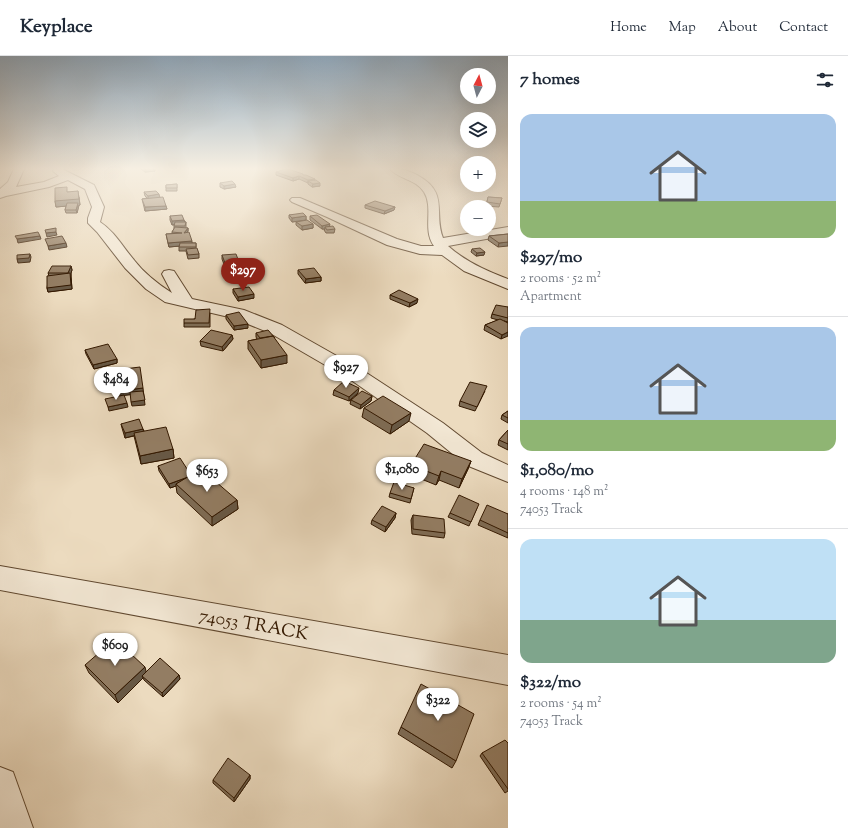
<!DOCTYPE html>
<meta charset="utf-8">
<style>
body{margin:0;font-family:"Sorts Mill Goudy",serif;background:#f6f6f7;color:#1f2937;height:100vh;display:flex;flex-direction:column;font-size:15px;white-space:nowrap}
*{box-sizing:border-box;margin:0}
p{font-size:13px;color:#747a83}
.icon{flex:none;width:22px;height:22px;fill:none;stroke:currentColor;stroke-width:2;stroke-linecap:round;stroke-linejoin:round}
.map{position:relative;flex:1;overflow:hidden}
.sheet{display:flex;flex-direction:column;background:#fff;width:340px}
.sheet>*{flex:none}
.needle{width:26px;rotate:6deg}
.buttons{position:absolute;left:460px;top:12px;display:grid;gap:8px}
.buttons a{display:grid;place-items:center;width:36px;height:36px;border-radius:50%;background:#fff;box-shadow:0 4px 16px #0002;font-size:20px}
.price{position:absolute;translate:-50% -34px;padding:0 9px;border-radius:14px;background:#fff;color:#222;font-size:13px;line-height:26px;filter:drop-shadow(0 1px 2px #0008)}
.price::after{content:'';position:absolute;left:50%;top:24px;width:12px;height:9px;margin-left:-6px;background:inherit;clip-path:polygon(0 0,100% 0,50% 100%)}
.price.on{background:#8f2418;color:#fff}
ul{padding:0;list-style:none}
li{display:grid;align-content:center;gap:8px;height:212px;padding:0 12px}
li+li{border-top:1px solid #e0e1e3}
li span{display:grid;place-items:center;height:124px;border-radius:12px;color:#555}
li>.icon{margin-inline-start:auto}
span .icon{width:72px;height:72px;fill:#fffc;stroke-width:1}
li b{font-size:17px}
h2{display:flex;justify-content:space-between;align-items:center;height:48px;padding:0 12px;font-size:17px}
header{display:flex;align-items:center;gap:24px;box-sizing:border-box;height:56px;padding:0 20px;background:#fff;border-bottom:1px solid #e0e1e3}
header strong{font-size:19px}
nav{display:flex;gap:22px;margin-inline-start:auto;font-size:14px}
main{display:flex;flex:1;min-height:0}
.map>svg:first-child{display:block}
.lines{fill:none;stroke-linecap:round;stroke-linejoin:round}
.minor-casing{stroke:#614930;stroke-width:2}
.minor{fill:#f3e8d5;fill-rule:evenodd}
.wall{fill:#7e6c55;stroke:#331800}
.shaded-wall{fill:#675845;stroke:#331800}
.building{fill:#937d63;stroke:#331800}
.labels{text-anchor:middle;stroke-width:4;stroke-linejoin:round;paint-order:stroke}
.near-street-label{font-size:18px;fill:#331800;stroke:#f3e8d5}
</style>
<header>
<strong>Keyplace</strong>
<nav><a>Home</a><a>Map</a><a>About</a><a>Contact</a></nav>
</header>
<main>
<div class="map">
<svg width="508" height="772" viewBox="0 0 508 772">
<rect width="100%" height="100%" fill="#ecdbbf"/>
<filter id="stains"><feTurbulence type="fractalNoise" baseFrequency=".005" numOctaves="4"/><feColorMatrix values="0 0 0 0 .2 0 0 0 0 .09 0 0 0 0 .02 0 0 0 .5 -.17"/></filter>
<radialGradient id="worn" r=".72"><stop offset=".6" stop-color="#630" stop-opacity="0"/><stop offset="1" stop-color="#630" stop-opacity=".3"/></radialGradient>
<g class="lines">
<defs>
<path id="minor" d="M14,113H24L16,131L44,126L59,120L53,115L55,113H62L94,129L104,151L100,166C114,175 123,191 134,204C144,217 158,228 172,237L162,218L164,215L169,214L174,215L192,243L244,254L282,269L365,316L443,367L482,397L508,409V426L466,409L427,377L351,324L270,277L233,262L165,246L146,233L125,212L97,176L88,167V162L92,151L85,133L68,124L49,131L6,140L0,142V133L8,126Z
M390,113C400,112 407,114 417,119C450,137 433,156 443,182L508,171V179L448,190C465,205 486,215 508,223V233L464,215L442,199L420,198L387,189L327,161L292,146L290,144L292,142H300L397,183L421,190H434C422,174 434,152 424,136C416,123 398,123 390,113Z
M0,510L508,599V629L0,534Z
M0,711L13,716L33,772H0Z"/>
</defs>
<use href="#minor" class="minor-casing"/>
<use href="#minor" class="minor"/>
</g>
<path class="wall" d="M141,113H155V115L145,116Z
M276,116L303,119L315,124L320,130L312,131L308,128V127L299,123L293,125L276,119Z
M220,127L236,131L224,133L220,131Z
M177,128V135H166V129Z
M68,136L79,141L80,149H79L77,157H66L65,154L66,150L56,151L55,145Z
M144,136L160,141L166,150L167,153L145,155L142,143L147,142L145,140Z
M488,141L502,142L499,151L486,150Z
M365,149L395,151L394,154L384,158L365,152Z
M289,159L306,160V164L292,166L289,162Z
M170,160L184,164L185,166H186V172H188V175L187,176L192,187H196V192L199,198V202L188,203L186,195H179V190L169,191L166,178H172V176L174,173V168L172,169L170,164Z
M310,160L335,173L334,177H326L324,174L325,173H322L310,164Z
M296,166L313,168V172L302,174L296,169Z
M508,178L498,191L488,184L489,180Z
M472,193L484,199L476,200L471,196Z
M222,199L239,210L225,211L222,203Z
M71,210L72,214L71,217V221L72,233L48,236L47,232L49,220L48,217Z
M298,214L321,221V225L305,227L298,218Z
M233,233L254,242L238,245L233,237Z
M390,239L417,247L409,251L390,243Z
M508,251V266L504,265L508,267L501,283L484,274L485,269L498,264L491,262L492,258Z
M210,257V271H184V267Z
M226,259L248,272L234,274L226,263Z
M256,277L275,283L287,307L261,312L248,293V285L257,283L256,281Z
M232,279L233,283L223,295L201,290L200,285Z
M85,294L117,303V307L94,313L86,298Z
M334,334L358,337L351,343L372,340L371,345L360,353L350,348L351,344L349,345L333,339Z
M485,335L475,355L459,350L460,345Z
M364,352L409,365L390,378L362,361Z
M508,355V367L501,363L502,359Z
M121,368L143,373L144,375L173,393L174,402L141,408L134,380L125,382L122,372Z
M508,374V394L498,389L499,384Z
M471,405L468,413L459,432L439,424L436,429L409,418L411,409Z
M158,410L191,419L237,444L238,453L212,470L177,437L176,430L170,432L159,415Z
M414,432L410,447L389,441L390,437Z
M477,452L469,470L448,461L450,457Z
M396,457L395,462L385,476L371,468L372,464Z
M508,458V482L478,469L480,464Z
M413,459L445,477L444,482L412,478L411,464Z
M85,609L146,616L179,619L180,623L163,641L144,624L143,622L118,647L89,617Z
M401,671L456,705L452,712L398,678Z
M508,687V735L505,737L480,700L482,697Z
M250,719V723L234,746L213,727V724Z"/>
<path class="shaded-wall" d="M145,113H155V115L145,116Z
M299,120V123L293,125V122Z
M315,123L314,126L308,125V127V124Z
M320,127V130L312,131L313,128Z
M235,128L236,131L224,133V130Z
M78,135L80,149H79L77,157L76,154L78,149L56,151L55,145Z
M159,138L160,142L148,143V140Z
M166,150L167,153L145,155V151Z
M395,151L394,154L384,158L385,155Z
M306,160V164L292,166V162Z
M184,164L185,167L172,169V165Z
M313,168V172L302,174V170Z
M330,168L329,172L325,171V173H322V170Z
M188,172V175L185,180L184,177Z
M56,176L57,179L47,181L46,177Z
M40,180L41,183L18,187L17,183Z
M192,185V189L169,191L168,187Z
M508,186V190L498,191L499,187Z
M66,187L67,191L49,194L48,190Z
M485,196L484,199L476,200L477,197Z
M30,198L31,201L30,206L18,207L17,203Z
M239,206V210L225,211V207Z
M71,210L72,214L71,217V221L72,233L48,236L47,232L69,221L68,217Z
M321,221V225L305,227L306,223Z
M254,238V242L238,245V241Z
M418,243L417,247L409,251L410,247Z
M248,268V272L234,274V270Z
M508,276V280L501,283L502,279Z
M232,279L233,283L223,295L222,291Z
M287,299V307L261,312V304Z
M117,303V307L94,313L93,309Z
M143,332L145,349L132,350L131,346L144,337L120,340L119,335Z
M359,332L358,337L349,345V341Z
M372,340L371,345L360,353L361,349Z
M127,347L128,351L109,355L108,351Z
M411,357L409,365L390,378L392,369Z
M143,373L144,377L125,382V377Z
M173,393L174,402L141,408L140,400Z
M471,405L468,413L459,432L462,423Z
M441,415L439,424L436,429L439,420Z
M192,420L176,428V430L170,432L169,428Z
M237,444L238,453L212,470V461Z
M396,457L395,462L385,476L386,471Z
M145,611L147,619L142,620L143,622L118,647L115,639Z
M179,619L180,623L163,641L162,637Z
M250,719V723L234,746V742Z"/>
<path class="building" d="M286,113H288L303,118V119H306L315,123L308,124L299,120L293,122L276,116Z
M316,124L320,127L313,128L308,125Z
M232,125L235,128L224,130L220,127Z
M177,128V132H166V129Z
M67,131V136L78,135L79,143L55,145V132Z
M156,135L159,138L148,140L144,136Z
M163,141L166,150L145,151L142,143Z
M488,141L502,142L500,148L487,146Z
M375,145L395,151L385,155L365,149Z
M67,147H78L76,154H65Z
M303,157L306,160L292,162L289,159Z
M182,159L184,164L172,165L170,160Z
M317,159L330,168L322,170L310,160Z
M307,164L313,168L302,170L296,166Z
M175,166H186L185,170H174Z
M333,170L335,173L327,174L325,171Z
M175,171L188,172L184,177L189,176L192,185L168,187L166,178L182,177L172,176Z
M56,172V176L46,177L45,174Z
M38,176L40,180L17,183L15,180Z
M508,178V186L499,187L489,180Z
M62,180L66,187L48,190L45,183Z
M180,187H196V191H179Z
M197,192L199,198L188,199L186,193Z
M480,192L485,196L477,197L472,193Z
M30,198L29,202L17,203V199Z
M236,198L239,206L225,207L222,199Z
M52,210H71L68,217H48Z
M314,212L321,221L306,223L298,214Z
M70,217L71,229L47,232V220Z
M249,231L254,238L238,241L233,233Z
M399,234L418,243L410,247L390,239Z
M496,249L508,251V262L492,258Z
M210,253L209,267H184V263H195L196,254Z
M239,256L248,268L234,270L226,259Z
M500,263L508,267V276L502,279L485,269Z
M211,274L232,279L222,291L200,285Z
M268,274L275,282L273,280L260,282L256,277Z
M273,280L287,299L261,304L248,285Z
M108,288L117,303L93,309L85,294Z
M140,311L143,332L119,335L118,323L126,322L124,313Z
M344,325L359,332L349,341L334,334Z
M470,326L487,330L477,351L460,345Z
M143,335L145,344L131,346L130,336Z
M362,335L372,340L361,349L351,344Z
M124,339L127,347L108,351L105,343Z
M383,340L411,357L392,369L364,352Z
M508,355V362L502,359Z
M139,363L143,373L125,377L121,368Z
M166,371L173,393L140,400L134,377Z
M508,374V388L499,384Z
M424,388L471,405L462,423L441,415L439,420L411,409Z
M180,402L191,419L188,421L169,428L158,410Z
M201,413L237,444L212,461L176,428Z
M394,426L414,432L411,443L390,437Z
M459,439L479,448L471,466L450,457Z
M487,449L508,458V477L480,464Z
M382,450L396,457L386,471L372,464Z
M413,459L444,463L445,477L413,473Z
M115,583L145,611L115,639L85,609Z
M160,602L179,619L162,637L142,620Z
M421,628L474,658L456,705L401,671Z
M505,684L508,687V733L482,697Z
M228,702L250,719L234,742L213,724Z"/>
<linearGradient id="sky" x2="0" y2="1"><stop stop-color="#90a9be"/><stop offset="0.51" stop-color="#f6efe2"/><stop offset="1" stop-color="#f6efe2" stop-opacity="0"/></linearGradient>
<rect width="508" height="221" fill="url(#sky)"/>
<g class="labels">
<g class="near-street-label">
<text transform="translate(254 568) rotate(10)" y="6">74053 TRACK</text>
</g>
</g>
<rect width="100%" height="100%" filter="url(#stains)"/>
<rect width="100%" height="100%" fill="url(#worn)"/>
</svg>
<div class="buttons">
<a><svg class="needle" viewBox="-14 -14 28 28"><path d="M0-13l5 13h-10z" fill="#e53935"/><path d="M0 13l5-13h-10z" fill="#747a83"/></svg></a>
<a><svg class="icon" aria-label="layers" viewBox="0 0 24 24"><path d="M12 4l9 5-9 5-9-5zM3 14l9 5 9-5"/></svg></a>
<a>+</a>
<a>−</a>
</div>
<b class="price on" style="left:243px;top:236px">$297</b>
<b class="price" style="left:346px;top:333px">$927</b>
<b class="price" style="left:116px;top:345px">$484</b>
<b class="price" style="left:402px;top:435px">$1,080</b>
<b class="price" style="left:207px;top:437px">$653</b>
<b class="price" style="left:115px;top:611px">$609</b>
<b class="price" style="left:438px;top:666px">$322</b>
</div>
<section class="sheet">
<h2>7 homes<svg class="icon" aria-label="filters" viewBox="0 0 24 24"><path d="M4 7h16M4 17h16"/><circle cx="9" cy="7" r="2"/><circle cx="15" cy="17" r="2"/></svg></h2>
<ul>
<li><span style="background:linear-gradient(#a9c7e8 70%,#8fb573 0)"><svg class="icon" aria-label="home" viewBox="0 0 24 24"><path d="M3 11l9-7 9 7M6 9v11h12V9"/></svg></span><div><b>$297/mo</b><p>2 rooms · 52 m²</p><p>Apartment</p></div></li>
<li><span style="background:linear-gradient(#a9c7e8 75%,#8fb573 0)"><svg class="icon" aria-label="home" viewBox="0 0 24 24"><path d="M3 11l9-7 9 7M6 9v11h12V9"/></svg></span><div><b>$1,080/mo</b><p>4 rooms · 148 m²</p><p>74053 Track</p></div></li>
<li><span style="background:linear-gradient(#bfe0f5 65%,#7fa58c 0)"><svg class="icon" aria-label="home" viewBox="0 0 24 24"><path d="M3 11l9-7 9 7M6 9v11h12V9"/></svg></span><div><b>$322/mo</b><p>2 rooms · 54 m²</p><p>74053 Track</p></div></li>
</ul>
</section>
</main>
